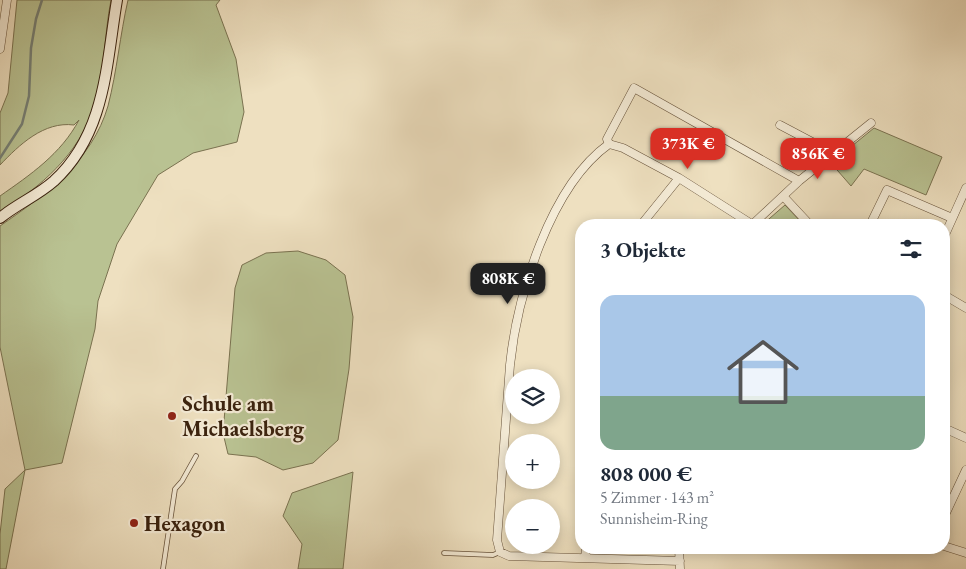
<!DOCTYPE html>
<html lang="de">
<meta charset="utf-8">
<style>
body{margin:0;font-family:"EB Garamond",serif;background:#f2f2f3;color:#1f2937;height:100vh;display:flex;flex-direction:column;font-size:19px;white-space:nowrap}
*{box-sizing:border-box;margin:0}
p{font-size:16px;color:#747a83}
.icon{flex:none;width:28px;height:28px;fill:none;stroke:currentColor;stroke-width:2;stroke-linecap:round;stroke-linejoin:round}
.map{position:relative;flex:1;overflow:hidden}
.side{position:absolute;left:575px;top:219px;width:375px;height:335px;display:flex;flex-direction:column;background:#fff;border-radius:20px;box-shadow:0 2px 12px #0003}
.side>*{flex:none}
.controls{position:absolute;left:505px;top:369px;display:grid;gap:10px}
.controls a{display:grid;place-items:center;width:55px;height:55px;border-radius:50%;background:#fff;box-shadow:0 2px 12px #0003;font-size:25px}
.price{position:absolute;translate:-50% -42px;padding:0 11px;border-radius:10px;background:#d93025;color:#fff;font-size:16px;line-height:32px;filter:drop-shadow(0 1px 2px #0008)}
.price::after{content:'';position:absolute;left:50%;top:30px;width:15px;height:11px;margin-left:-8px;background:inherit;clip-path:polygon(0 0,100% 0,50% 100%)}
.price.current{background:#222;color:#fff}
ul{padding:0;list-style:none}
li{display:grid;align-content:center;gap:10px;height:265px;padding:0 25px}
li+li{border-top:1px solid #e0e1e3}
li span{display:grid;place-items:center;height:155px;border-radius:15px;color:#555}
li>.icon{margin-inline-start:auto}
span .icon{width:90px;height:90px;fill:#fffc;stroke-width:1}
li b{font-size:21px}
h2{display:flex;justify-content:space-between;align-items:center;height:60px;padding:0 25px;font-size:21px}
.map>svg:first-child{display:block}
.green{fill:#b9c292;stroke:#7a7250}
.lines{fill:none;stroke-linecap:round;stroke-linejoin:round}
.stream{stroke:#747e74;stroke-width:2.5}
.service-casing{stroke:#67523a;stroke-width:5.5}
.minor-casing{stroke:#67523a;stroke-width:9}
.secondary-casing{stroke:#3a220e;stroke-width:12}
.service{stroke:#f4ebd6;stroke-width:4}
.minor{stroke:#f4ebd6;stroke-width:8}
.secondary{stroke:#f4ebd6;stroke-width:10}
.poi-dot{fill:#8f2418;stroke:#f4ebd6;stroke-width:2}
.labels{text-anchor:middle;stroke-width:4.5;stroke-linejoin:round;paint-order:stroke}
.poi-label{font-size:22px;font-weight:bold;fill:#3a220e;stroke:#f4ebd6;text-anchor:start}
</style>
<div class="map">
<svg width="966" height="569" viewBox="0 0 966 569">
<rect width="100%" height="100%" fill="#eee0c0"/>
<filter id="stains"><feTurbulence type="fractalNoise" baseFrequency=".004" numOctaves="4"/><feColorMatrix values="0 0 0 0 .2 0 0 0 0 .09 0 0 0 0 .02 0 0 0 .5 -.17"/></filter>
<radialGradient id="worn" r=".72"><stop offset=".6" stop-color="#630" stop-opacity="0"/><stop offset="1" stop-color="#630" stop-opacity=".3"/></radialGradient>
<path class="green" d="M17,0H111C104,35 105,73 94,106C79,155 41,186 0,213V196C30,175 61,154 79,120L74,125C44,121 19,145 0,165V113L8,93Z
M128,0H220L216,5L236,59L244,112L237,142L193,153L158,175L117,244L98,301L95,329L62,463L25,470L6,569H0V534L5,489L25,470L0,347V226C45,195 92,161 108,106C117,71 120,35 128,0Z
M874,128L942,157L926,195L864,169L851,186L831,163Z
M785,205L804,225H762Z
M298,251L326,260L345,275L353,317L349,369L338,440L313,463L283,470L256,457L228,454L223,433L235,288L242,265L266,253Z
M353,472L343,569H298L302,544L283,516L292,493Z"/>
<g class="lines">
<path class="stream" d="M0,158L22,124L29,96L31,48L36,19L42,0"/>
<defs>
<path id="service" d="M444,553L493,555L500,552
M163,569L175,489L182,481L196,456"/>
<path id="minor" d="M0,49L7,0
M780,125L833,153
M609,144L623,148L679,178L753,225
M783,196L810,225
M641,225L679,178
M752,225L799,181L871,123
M870,225L887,190L952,218
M944,237L966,188
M944,295L966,308
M944,428L966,438
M944,517L966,470
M944,546L966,553
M679,548L680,569
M585,558L586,548
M680,561L509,556L500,552L497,540L510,365C517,296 550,186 609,144L607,139L634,88L799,181"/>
<path id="secondary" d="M0,218C17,204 37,196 54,181C106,133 106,65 117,0"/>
</defs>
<use href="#service" class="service-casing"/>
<use href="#minor" class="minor-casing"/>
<use href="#secondary" class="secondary-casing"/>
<use href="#service" class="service"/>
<use href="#minor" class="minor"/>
<use href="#secondary" class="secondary"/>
</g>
<g class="poi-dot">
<circle cx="172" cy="416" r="5"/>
<circle cx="134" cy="523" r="5"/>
</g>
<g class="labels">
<g class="poi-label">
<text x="182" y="411">Schule am<tspan x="182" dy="25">Michaelsberg</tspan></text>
<text x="144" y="531">Hexagon</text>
</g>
</g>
<rect width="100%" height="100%" filter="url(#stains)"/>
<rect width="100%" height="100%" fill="url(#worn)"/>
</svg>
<div class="controls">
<a><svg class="icon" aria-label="layers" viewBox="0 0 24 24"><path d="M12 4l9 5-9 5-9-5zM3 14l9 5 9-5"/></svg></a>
<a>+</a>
<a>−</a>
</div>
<b class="price" style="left:688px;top:170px">373K €</b>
<b class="price" style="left:818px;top:180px">856K €</b>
<b class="price current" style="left:508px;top:305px">808K €</b>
<section class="side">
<h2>3 Objekte<svg class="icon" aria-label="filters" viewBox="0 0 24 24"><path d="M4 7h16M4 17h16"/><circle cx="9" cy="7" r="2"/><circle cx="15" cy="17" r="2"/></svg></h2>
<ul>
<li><span style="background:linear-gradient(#a9c7e8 65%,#7fa58c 0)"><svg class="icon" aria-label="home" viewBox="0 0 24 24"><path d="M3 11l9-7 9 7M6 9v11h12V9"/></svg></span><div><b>808 000 €</b><p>5 Zimmer · 143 m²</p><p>Sunnisheim-Ring</p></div></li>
</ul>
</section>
</div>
